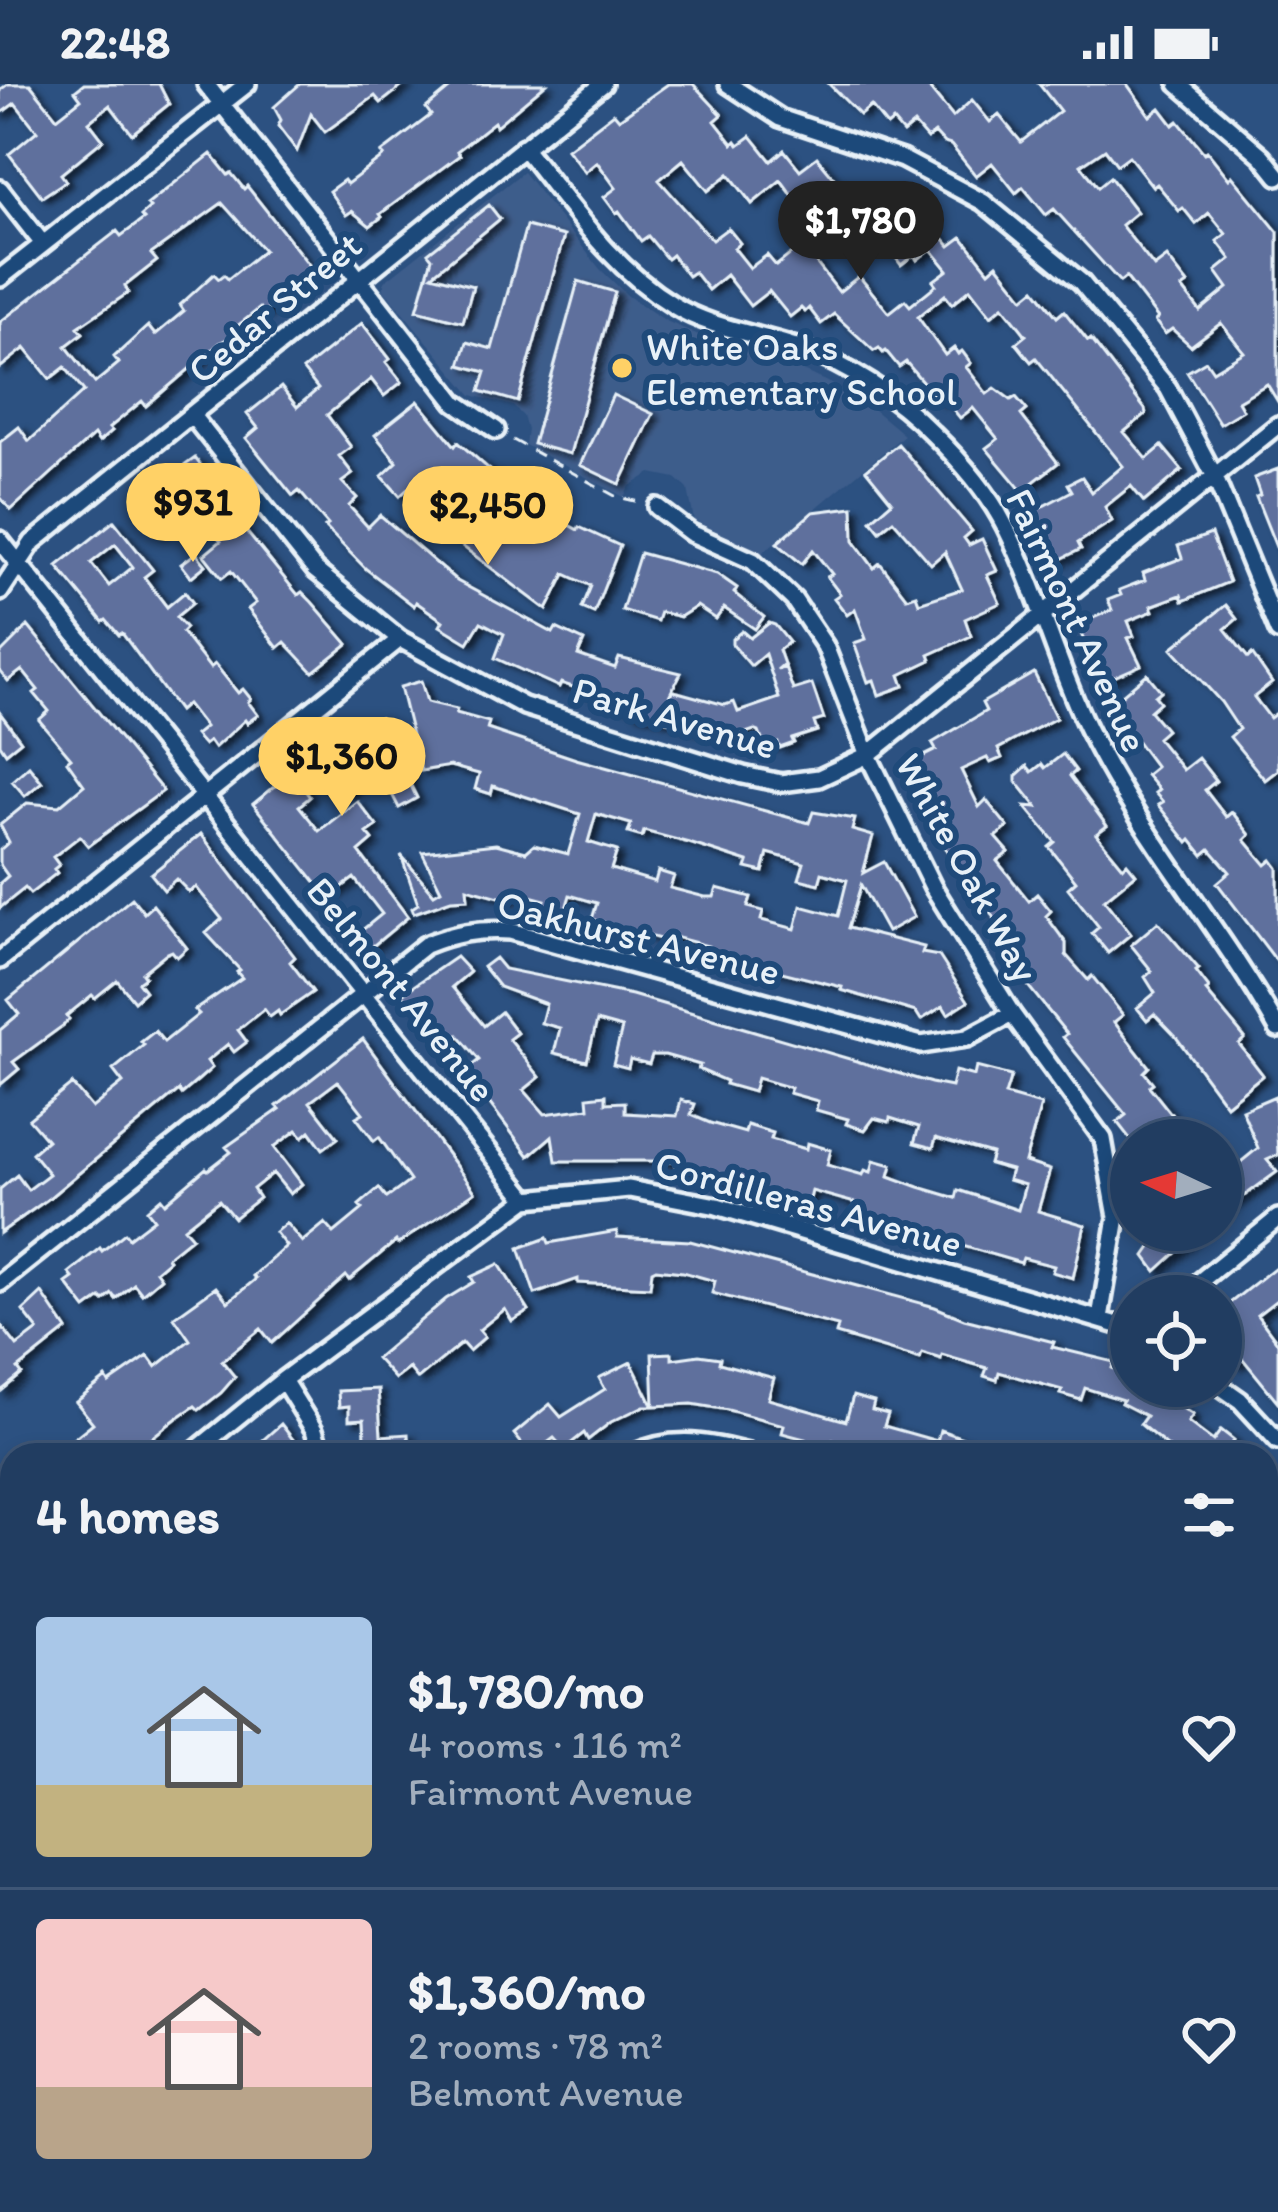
<!DOCTYPE html>
<meta charset="utf-8">
<style>
body{margin:0;font-family:Itim,sans-serif;background:#2d486a;color:#f1f3f6;height:100vh;display:flex;flex-direction:column;font-size:45px;white-space:nowrap}
*{box-sizing:border-box;margin:0}
p{font-size:39px;color:#a2aebd}
.icon{flex:none;width:66px;height:66px;fill:none;stroke:currentColor;stroke-width:2;stroke-linecap:round;stroke-linejoin:round}
.map{position:relative;flex:1;overflow:hidden}
.details{position:absolute;left:0px;top:1359px;width:1278px;height:771px;display:flex;flex-direction:column;background:#213d61;border-radius:36px 36px 0 0;box-shadow:0 6px 18px #0003,0 0 0 3px #3e5676}
.details>*{flex:none}
.needle{width:78px;rotate:274deg}
.fabs{position:absolute;left:1110px;top:1035px;display:grid;gap:24px}
.fabs a{display:grid;place-items:center;width:132px;height:132px;border-radius:50%;background:#213d61;box-shadow:0 6px 18px #0003,0 0 0 3px #3e5676;font-size:60px}
.price{position:absolute;translate:-50% -102px;padding:0 27px;border-radius:42px;background:#ffd166;color:#111;font-size:39px;line-height:78px;filter:drop-shadow(0 3px 6px #0008)}
.price::after{content:'';position:absolute;left:50%;top:72px;width:36px;height:27px;margin-left:-18px;background:inherit;clip-path:polygon(0 0,100% 0,50% 100%)}
.price.current{background:#222;color:#fff}
ul{padding:0;list-style:none}
li{display:flex;align-items:center;gap:36px;height:300px;padding:0 36px}
li+li{border-top:3px solid #3e5676}
li span{display:grid;place-items:center;flex:none;width:336px;height:240px;border-radius:12px;color:#555}
li>.icon{margin-inline-start:auto}
span .icon{width:144px;height:144px;fill:#fffc;stroke-width:1}
li b{font-size:51px}
h2{display:flex;justify-content:space-between;align-items:center;height:144px;padding:0 36px;font-size:51px}
.status{display:flex;justify-content:space-between;align-items:center;height:84px;padding:0 60px;background:#213d61;direction:ltr}
.status svg{height:33px;fill:currentColor}
.map>svg:first-child{display:block}
.built{fill:#3e5d8b}
.lines{fill:none;stroke-linecap:round;stroke-linejoin:round}
.stream{stroke:#84aac1;stroke-width:4.5}
.building{fill:#5f6f9d;stroke:#e8f1f8;stroke-width:3;fill-rule:evenodd;filter:url(#shadow)}
.minor-casing{stroke:#e8f1f8;stroke-width:24}
.path{stroke:#e8f1f8;stroke-width:3;stroke-dasharray:12 9;stroke-linecap:butt}
.minor{stroke:#1f4a7a;stroke-width:15}
.poi-dot{fill:#ffd166;stroke:#1f4a7a;stroke-width:4.5}
.labels{text-anchor:middle;stroke-width:12;stroke-linejoin:round;paint-order:stroke}
.street-label{font-size:39px;fill:#e8f1f8;stroke:#1f4a7a}
.poi-label{font-size:39px;fill:#e8f1f8;stroke:#1f4a7a;text-anchor:start}
</style>
<div class="status"><b>22:48</b><svg viewBox="0 0 49 12"><path d="M0 12V9h3v3zM5 12V6h3v6zM10 12V3h3v9zM15 12V0h3v12zM26 1h20v11H26zM47 4h2v5h-2z"/></svg></div>
<div class="map">
<svg width="1278" height="2128" viewBox="0 0 1278 2128">
<defs>
<filter id="shadow"><feDropShadow dx="6" dy="4" stdDeviation="3" flood-color="#0009"/></filter>
</defs>
<rect width="100%" height="100%" fill="#2c5181"/>
<filter id="ink" filterUnits="userSpaceOnUse"><feTurbulence type="fractalNoise" baseFrequency=".00833" numOctaves="2"/><feDisplacementMap in="SourceGraphic" scale="24" xChannelSelector="R" yChannelSelector="G"/><feConvolveMatrix kernelMatrix="1 2 1 2 8 2 1 2 1" color-interpolation-filters="sRGB"/></filter>
<g filter="url(#ink)">
<path class="built" d="M523,88L600,185L628,212L666,237L701,252L760,269L826,297L867,320L904,351L762,469L694,436L688,405L676,394L651,389L630,402L624,413L525,361L527,345L523,332L513,322L472,311L384,206V198Z"/>
<g class="lines">
<path class="stream" d="M0,1730L12,1738
M200,2118L203,2128"/>
</g>
<path class="building" d="M8,0H30L57,34L81,15L75,7L84,0H159L169,20L132,50L110,21L89,38L103,56L61,90L66,97L42,113L9,70L37,47L15,19L0,30V6Z
M300,0H405L381,19L375,12L325,48L311,30L297,67L278,42L281,36L274,23Z
M455,0H546L496,42L494,38L457,67L460,71L380,130L382,133L370,142L352,127L346,131L329,107L344,96L347,100L384,72L381,69L431,31L426,24Z
M668,0H693L722,31L715,37L733,60L736,57L739,61L751,52L771,77L784,66L800,86L817,73L843,105L851,99L880,136L908,114L950,162L962,153L989,187L997,180L1024,214L1035,205L1057,233L1064,227L1088,257L1091,255L1145,325L1146,330L1124,348L1147,375L1162,362L1182,386L1144,418L1131,402L1105,423L1112,437L1078,459L1081,465L1053,479L1030,429L1072,407L1068,400L1082,393L1092,408L1123,382L1036,274L1031,278L1016,259L1026,251L1003,222L991,232L970,205L952,220L945,211L918,233L945,271L954,264L958,270L962,267L971,279L966,283L987,310L995,304L1011,316L1016,313L1027,326L1021,331L1058,379L1022,407L986,364L998,355L973,324L960,334L944,314L939,317L906,278L899,283L886,267L883,269L879,264L874,267L834,230L821,240L809,224L805,228L801,224L790,233L769,207L750,222L726,191L708,206L694,188L688,192L672,171L667,175L648,152L641,157L619,127L616,129L604,113L616,104L597,78L585,88L567,65L614,29L619,35ZM683,76L708,107L729,90L752,120L781,96L817,145L827,136L848,162L866,148L881,167L887,162L901,181L914,171L917,176L931,165L948,186L933,197L936,201L910,222L905,216L889,229L859,192L839,208L802,161L776,182L767,171L750,184L734,164L740,159L728,144L712,156L659,96Z
M829,0H926L953,33L972,16L990,38L999,31L1021,58L1060,27L1039,0H1127L1150,32L1160,24L1173,41L1178,37L1204,69L1207,67L1229,95L1232,92L1278,148V318L1267,300L1238,317L1243,326L1220,340L1187,288L1206,277L1213,287L1244,268L1221,239L1191,262L1172,245L1165,250L1155,237L1158,234L1126,193L1120,198L1054,125L1046,131L1023,103L1016,109L992,79L976,92L951,61L944,59L935,49L927,55L914,40L903,49L893,37L887,42L871,22L860,31ZM1105,65L1117,81L1129,72L1153,103L1157,100L1179,127L1183,124L1196,140L1209,129L1226,150L1217,157L1231,175L1216,187L1228,204L1200,227L1182,204L1188,200L1167,173L1154,183L1121,141L1137,128L1110,93L1098,103L1081,81Z
M211,70L228,91L231,89L244,105L247,102L314,187L264,229L260,224L232,246L235,251L221,258L146,322L142,317L109,344L112,347L99,358L94,351L11,426L0,413V358L19,343L29,357L84,307L65,283L50,295L25,264L0,284V238L117,147L121,152L144,135L141,132L150,124L147,121ZM222,119L264,166L228,195L224,191L219,195L214,190L180,221L184,227L155,251L148,242L114,273L119,279L95,299L66,262L83,249L78,243L128,209L125,202L157,177L151,170Z
M489,121L500,135L432,191L473,202L463,238L417,226L432,174L428,169Z
M526,142L564,152L518,318L480,307L486,288L460,281L467,258L492,265Z
M578,197L615,208L570,370L533,360Z
M362,239L390,275L386,278L402,298L384,312L371,295L327,331L351,363L339,372L353,390L342,398L357,414L349,422L368,443L380,431L457,497L553,549L556,544L584,557L578,571L615,584L619,574L681,589L669,612L674,607L725,621L734,618L738,628L779,614L765,570L751,582L732,560V555L742,547L750,554L769,539L775,541L789,558L779,566L784,580L777,586L785,583L793,606L812,600L824,635L814,638L817,647L792,655L794,659L780,664L778,659L765,663L759,648L754,646L729,655L632,627L633,623L561,599L559,603L495,574L504,550L481,538L468,559L440,542L443,537L416,518L414,522L366,485L325,443L328,441L299,407L293,412L246,354L258,344L247,330L281,303L297,323L318,305L303,286Z
M613,311L653,330L620,400L580,381Z
M418,317L455,362L458,358L497,392L490,417L532,443L541,426L578,446L579,443L620,462L594,529L582,524L591,502L565,490L547,526L458,459L463,453L426,425L439,408L423,391L400,412L382,392L397,378L375,351Z
M898,360L972,447L964,454L969,461L982,455L997,487L987,491L1000,519L965,535L971,552L929,571L931,576L900,591L904,602L879,611L874,596L868,598L854,559L866,555L855,525L847,531L834,514L840,510L827,493L832,490L813,466L802,480L777,459L813,428L853,423L854,457L874,484L880,479L907,514L916,511L919,519L962,505L945,468L931,480L893,436L880,447L871,436L892,418L866,386Z
M195,374L222,409L214,415L237,445L241,441L298,511L302,508L312,518L348,560L313,588L285,558L278,564L248,525L256,519L231,487L222,494L204,471L221,457L193,420L157,449L138,425L163,405L159,400Z
M1278,385V463H1276L1256,413L1260,411L1254,394Z
M114,437L153,486L144,493L167,523L185,508L193,519L176,533L186,544L182,548L210,584L215,580L238,609L243,605L251,615L248,618L258,631L247,639L245,636L214,664L209,657L204,661L195,651L205,643L187,620L179,627L122,549L119,551L106,536L103,538L57,482ZM115,460L133,483L109,502L91,479Z
M1211,450L1229,498L1183,517L1181,511L1151,522L1153,527L1128,537L1134,552L1128,554L1141,581L1096,601L1089,586L1093,578L1079,545L1083,544L1081,539L1112,526L1108,516L1121,511L1119,506L1145,496L1143,489L1182,474L1178,462Z
M196,469L206,481L191,493L181,480Z
M640,469L717,490L737,504L734,509L764,533L755,545L724,524L716,535L697,522L680,533L660,528L657,537L622,526Z
M1226,521L1237,535L1225,545L1248,574L1252,570L1272,599L1254,613L1270,634L1278,628V686L1265,696L1230,653L1239,645L1221,618L1172,564Z
M28,542L163,707L88,762L80,752L53,773L59,781L54,785L57,789L30,810L25,804L0,824V799L8,792L0,781V766L9,758L0,741L27,719L59,722L84,701L67,677L71,674L39,636L49,627L34,609L38,606L22,586L8,597L0,587V570Z
M1034,589L1056,634L998,665L1002,674L990,679L987,674L961,686L979,723L986,716L1008,743L996,753L1009,768L997,777L1029,817L1037,810L1051,827L1046,832L1066,859V871L1088,896L1092,892L1123,931L1114,938L1149,983L1144,988L1153,999L1149,1002L1184,1046L1171,1056H1131L1117,1038L1126,1031L1063,953L1067,950L1021,893L1027,888L992,847L1000,841L957,788L960,786L939,755L944,751L933,728L930,729L921,712L917,714L902,683L936,666L932,659L986,627L982,619Z
M1147,590L1161,607L1155,612L1160,618L1150,627L1166,646L1157,654L1183,686L1198,674L1216,697L1205,706L1226,733L1232,728L1250,751L1245,756L1266,781L1272,776L1278,784V879L1217,799L1230,788L1210,765L1203,771L1191,756L1188,759L1158,721L1163,718L1155,709L1159,706L1146,691L1156,683L1110,621Z
M421,597L427,618L457,625L456,629L489,638L487,645L576,675L809,739L813,728L855,735L852,746L873,752L863,789L884,778L914,833L887,848L861,801L848,844L924,863L922,869L939,872L968,917L948,930L943,922L921,936L916,928L841,906L842,903L706,869L708,862L675,853L673,859L592,835L597,819L570,811L565,828L543,822L545,816L512,807L510,816L467,804L468,815L451,816L414,829L412,824L418,820L401,771L434,810L441,806L422,768L496,760L526,768L534,761L568,770L580,730L493,702L491,710L475,705L479,690L450,682L421,687L400,603ZM596,730L631,740L628,749L642,753L644,747L689,759L748,778L746,784L763,788L768,769L804,779L799,795L819,800L822,789L847,796L838,832L801,822L795,845L761,836L763,827L748,823L751,813L717,804L714,813H705L670,804L674,792L658,787L655,798L611,785L617,767L588,758Z
M0,629L21,657L6,669L0,660Z
M380,634L411,692L407,694L417,714L399,724L379,685L347,710L325,682L301,701L310,713L299,722L319,747L357,717L377,742L367,749L373,756L359,768L408,833L368,866L356,851L382,830L354,794L328,814L253,720L295,686L292,682L309,669L312,674L333,657Z
M1063,670L1076,687L1070,692L1107,742L1096,750L1123,783L1127,779L1136,790L1104,816L1131,850L1108,869L1092,849L1099,843L1068,804L1076,797L1049,763L1055,758L1025,722L1037,723L1016,697V692L1027,682L1032,688L1042,680L1045,684Z
M29,682L42,698L25,712L12,697Z
M201,750L295,873L290,878L313,908L280,931L278,927L270,933L264,925L238,946L247,958L234,968L228,960L207,977L212,984L196,998L182,1010L179,1006L48,1115L0,1149V1105L17,1091L28,1106L49,1090L32,1069L47,1056L29,1035L72,1000L92,1024L123,999L113,986L144,961L141,958L155,947L164,958L199,930L195,926L242,894L237,888L240,886L206,849L222,835L196,803L189,808L176,795L164,806L151,790Z
M132,814L144,829L153,821L187,864L177,873L172,867L165,870L142,889L145,893L138,898L145,907L134,917L117,896L95,914L92,911L66,932L69,935L64,941L13,978L19,985L0,1001V946L19,930L8,916Z
M1158,838L1199,885L1196,887L1209,904L1206,907L1245,954L1239,960L1263,991L1226,1021L1176,953L1154,930L1147,936L1137,924L1155,909L1145,893L1152,887L1131,861Z
M456,873L470,888L452,903L484,942L501,928L517,949L509,955L540,993L524,1006L545,1030L589,1024L588,1013L606,1011V1019L625,1018V1029L677,1032L681,1016L695,1020L691,1031L710,1039L745,1049L747,1041L773,1049L771,1055L806,1065L807,1059L831,1066L827,1081L863,1091L865,1086L871,1088L874,1076L892,1081L889,1092L919,1103L956,1114L958,1106L1018,1126L1025,1101L1008,1096L1011,1086L989,1080L992,1070L936,1054L933,1064L914,1059L919,1043L890,1034L889,1038L874,1034L865,1046L846,1040L848,1035L816,1026L818,1017L789,1009L791,1004L757,994L753,1008L725,1000L726,997L698,985L700,981L665,971H652L649,980L630,975L628,984L613,980L622,944L597,937L587,977L554,969L560,944L541,939L546,920L499,903L483,883L495,874L504,885L632,911L931,999L951,1003L955,987L974,992L976,983L1011,992L1005,1011L1041,1021L1025,1078L1050,1086L1038,1127L1085,1141L1073,1194L1052,1188L1054,1182L1023,1174L1021,1179L852,1130L855,1119L812,1107L808,1123L791,1118L792,1114L676,1081L677,1077H556L552,1052L529,1072L465,987L479,976L458,951L448,959L402,910Z
M363,955L475,1108L398,1160L396,1157L349,1196L346,1192L272,1259L261,1245L222,1277L235,1293L221,1309L199,1326L195,1322L177,1334L129,1371H53L93,1339L76,1318L106,1294L109,1299L148,1272L156,1283L190,1256L174,1233L216,1203L228,1218L256,1195L253,1192L286,1162L275,1148L286,1139L302,1158L325,1139L334,1149L363,1125L359,1121L379,1104L387,1114L410,1097L379,1053L374,1057L356,1033L363,1029L338,997L310,1018L338,1054L323,1065L310,1047L303,1053L297,1046L274,1063L302,1100L290,1110L273,1089L253,1105L259,1114L234,1134L219,1116L184,1144L192,1153L167,1173L169,1176L156,1187L161,1194L142,1210L134,1200L116,1215L112,1210L104,1217L101,1214L86,1225L66,1199L73,1194L69,1189L100,1164L102,1167L125,1149L129,1154L154,1135L147,1126L161,1114L165,1119L206,1084L208,1086L231,1068L226,1063L280,1025L277,1022Z
M1275,1012L1278,1071L1267,1076L1277,1088L1221,1129V1094L1258,1064L1242,1026Z
M1144,1146H1201L1156,1187L1145,1172L1154,1159Z
M617,1147V1153L690,1157L935,1223L964,1235L1054,1258L1052,1263L1114,1278L1112,1284L1131,1294V1302H1147L1193,1331L1188,1338L1213,1357L1221,1346L1234,1356L1231,1361L1240,1371H1178L1140,1340L1146,1332L1121,1319L1123,1316L1085,1304L1081,1316L1060,1310L1062,1306L999,1288L997,1296L984,1292L987,1284L942,1271L941,1275L922,1269L920,1275L836,1250L838,1242L712,1209L715,1197L683,1188L656,1185L652,1187L650,1203L578,1199V1195L535,1210L519,1164L547,1154L549,1159Z
M499,1180L529,1227L512,1237L505,1225L479,1246L485,1253L469,1267L462,1259L418,1295L409,1284L395,1295L376,1274L446,1215L474,1198L471,1193Z
M1278,1181V1215L1257,1231L1278,1259V1318L1243,1275L1235,1281L1221,1262V1226Z
M42,1209L67,1246L18,1285L22,1290L0,1308V1240L17,1262L38,1246L23,1227Z
M672,1269V1275L699,1271L720,1274L719,1279L774,1294L768,1315L846,1337L853,1312L874,1318L872,1326L888,1330L884,1342L937,1357L940,1346L1000,1367L999,1371H895L833,1356L832,1360L821,1357L818,1366L803,1362L805,1355L782,1349L784,1341L728,1326L692,1320L654,1322L652,1270Z
M631,1278L653,1322H644L611,1338L588,1356L584,1349L564,1365L554,1354L531,1371L514,1350L550,1320L561,1333L605,1305L599,1294Z
M378,1305L381,1352L408,1350L409,1371H366L364,1335L349,1336V1322L339,1323L338,1307Z
M281,1340L305,1371H246Z"/>
<g class="lines">
<defs>
<path id="minor" d="M206,0L455,318L496,346
M728,0L780,34L902,75L983,118L1081,198L1168,304L1214,391L1278,547
M1178,0L1262,72L1278,92
M523,63C570,120 609,182 673,221C712,245 760,250 802,265C848,281 898,314 932,349C959,375 988,408 1005,442C1038,507 1056,579 1088,645C1140,751 1220,842 1278,945
M0,105L43,160
M0,194L247,0
M193,333L315,486L400,555L524,622L743,691L781,699L819,694L868,671L1278,341
M657,423L691,449L753,477L794,516L825,562L868,671L933,803L1012,930L1103,1055L1117,1133L1100,1234
M0,456L527,1115
M0,508L33,458L603,0
M0,876L400,555
M0,1199L425,861C454,849 478,845 510,847L921,961L967,954L1012,930
M1182,1212L1278,1134
M283,1296L314,1346L322,1371
M1220,1302L1240,1316L1278,1357
M190,1371L283,1296L527,1115L629,1105L717,1122L1131,1245
M630,1371C674,1350 711,1359 756,1371
M0,1524L12,1514
M0,1585L12,1592
M1266,1660L1278,1657
M0,1927L12,1956
M1266,2011L1278,2020
M362,2118L366,2128
M632,2118L642,2128
M1052,2118L1059,2128
M17,2128L20,2118
M512,2128L525,2118"/>
</defs>
<use href="#minor" class="minor-casing"/>
<path class="path" d="M513,356L617,413L644,419"/>
<use href="#minor" class="minor"/>
</g>
</g>
<circle class="poi-dot" cx="622" cy="284" r="12"/>
<g class="labels">
<g class="street-label">
<text transform="translate(274 223) rotate(-40)" y="14">Cedar Street</text>
<text transform="translate(1078 536) rotate(65)" y="14">Fairmont Avenue</text>
<text transform="translate(675 633) rotate(16)" y="14">Park Avenue</text>
<text transform="translate(968 783) rotate(61)" y="14">White Oak Way</text>
<text transform="translate(639 853) rotate(14)" y="14">Oakhurst Avenue</text>
<text transform="translate(402 905) rotate(51)" y="14">Belmont Avenue</text>
<text transform="translate(809 1119) rotate(15)" y="14">Cordilleras Avenue</text>
</g>
<g class="poi-label">
<text x="646" y="276">White Oaks<tspan x="646" dy="45">Elementary School</tspan></text>
</g>
</g>
</svg>
<div class="fabs">
<a><svg class="needle" viewBox="-14 -14 28 28"><path d="M0-13l5 13h-10z" fill="#e53935"/><path d="M0 13l5-13h-10z" fill="#a2aebd"/></svg></a>
<a><svg class="icon" aria-label="locate" viewBox="0 0 24 24"><circle cx="12" cy="12" r="6"/><path d="M12 2v4M12 18v4M2 12h4M18 12h4"/></svg></a>
</div>
<b class="price current" style="left:861px;top:199px">$1,780</b>
<b class="price" style="left:193px;top:481px">$931</b>
<b class="price" style="left:488px;top:484px">$2,450</b>
<b class="price" style="left:342px;top:735px">$1,360</b>
<section class="details">
<h2>4 homes<svg class="icon" aria-label="filters" viewBox="0 0 24 24"><path d="M4 7h16M4 17h16"/><circle cx="9" cy="7" r="2"/><circle cx="15" cy="17" r="2"/></svg></h2>
<ul>
<li><span style="background:linear-gradient(#a9c7e8 70%,#c2b280 0)"><svg class="icon" aria-label="home" viewBox="0 0 24 24"><path d="M3 11l9-7 9 7M6 9v11h12V9"/></svg></span><div><b>$1,780/mo</b><p>4 rooms · 116 m²</p><p>Fairmont Avenue</p></div><svg class="icon" aria-label="heart" viewBox="0 0 24 24"><path d="M12 20l-8-8c-3-5 5-10 8-4 3-6 11-1 8 4z"/></svg></li>
<li><span style="background:linear-gradient(#f6c9c9 70%,#b9a48a 0)"><svg class="icon" aria-label="home" viewBox="0 0 24 24"><path d="M3 11l9-7 9 7M6 9v11h12V9"/></svg></span><div><b>$1,360/mo</b><p>2 rooms · 78 m²</p><p>Belmont Avenue</p></div><svg class="icon" aria-label="heart" viewBox="0 0 24 24"><path d="M12 20l-8-8c-3-5 5-10 8-4 3-6 11-1 8 4z"/></svg></li>
</ul>
</section>
</div>
